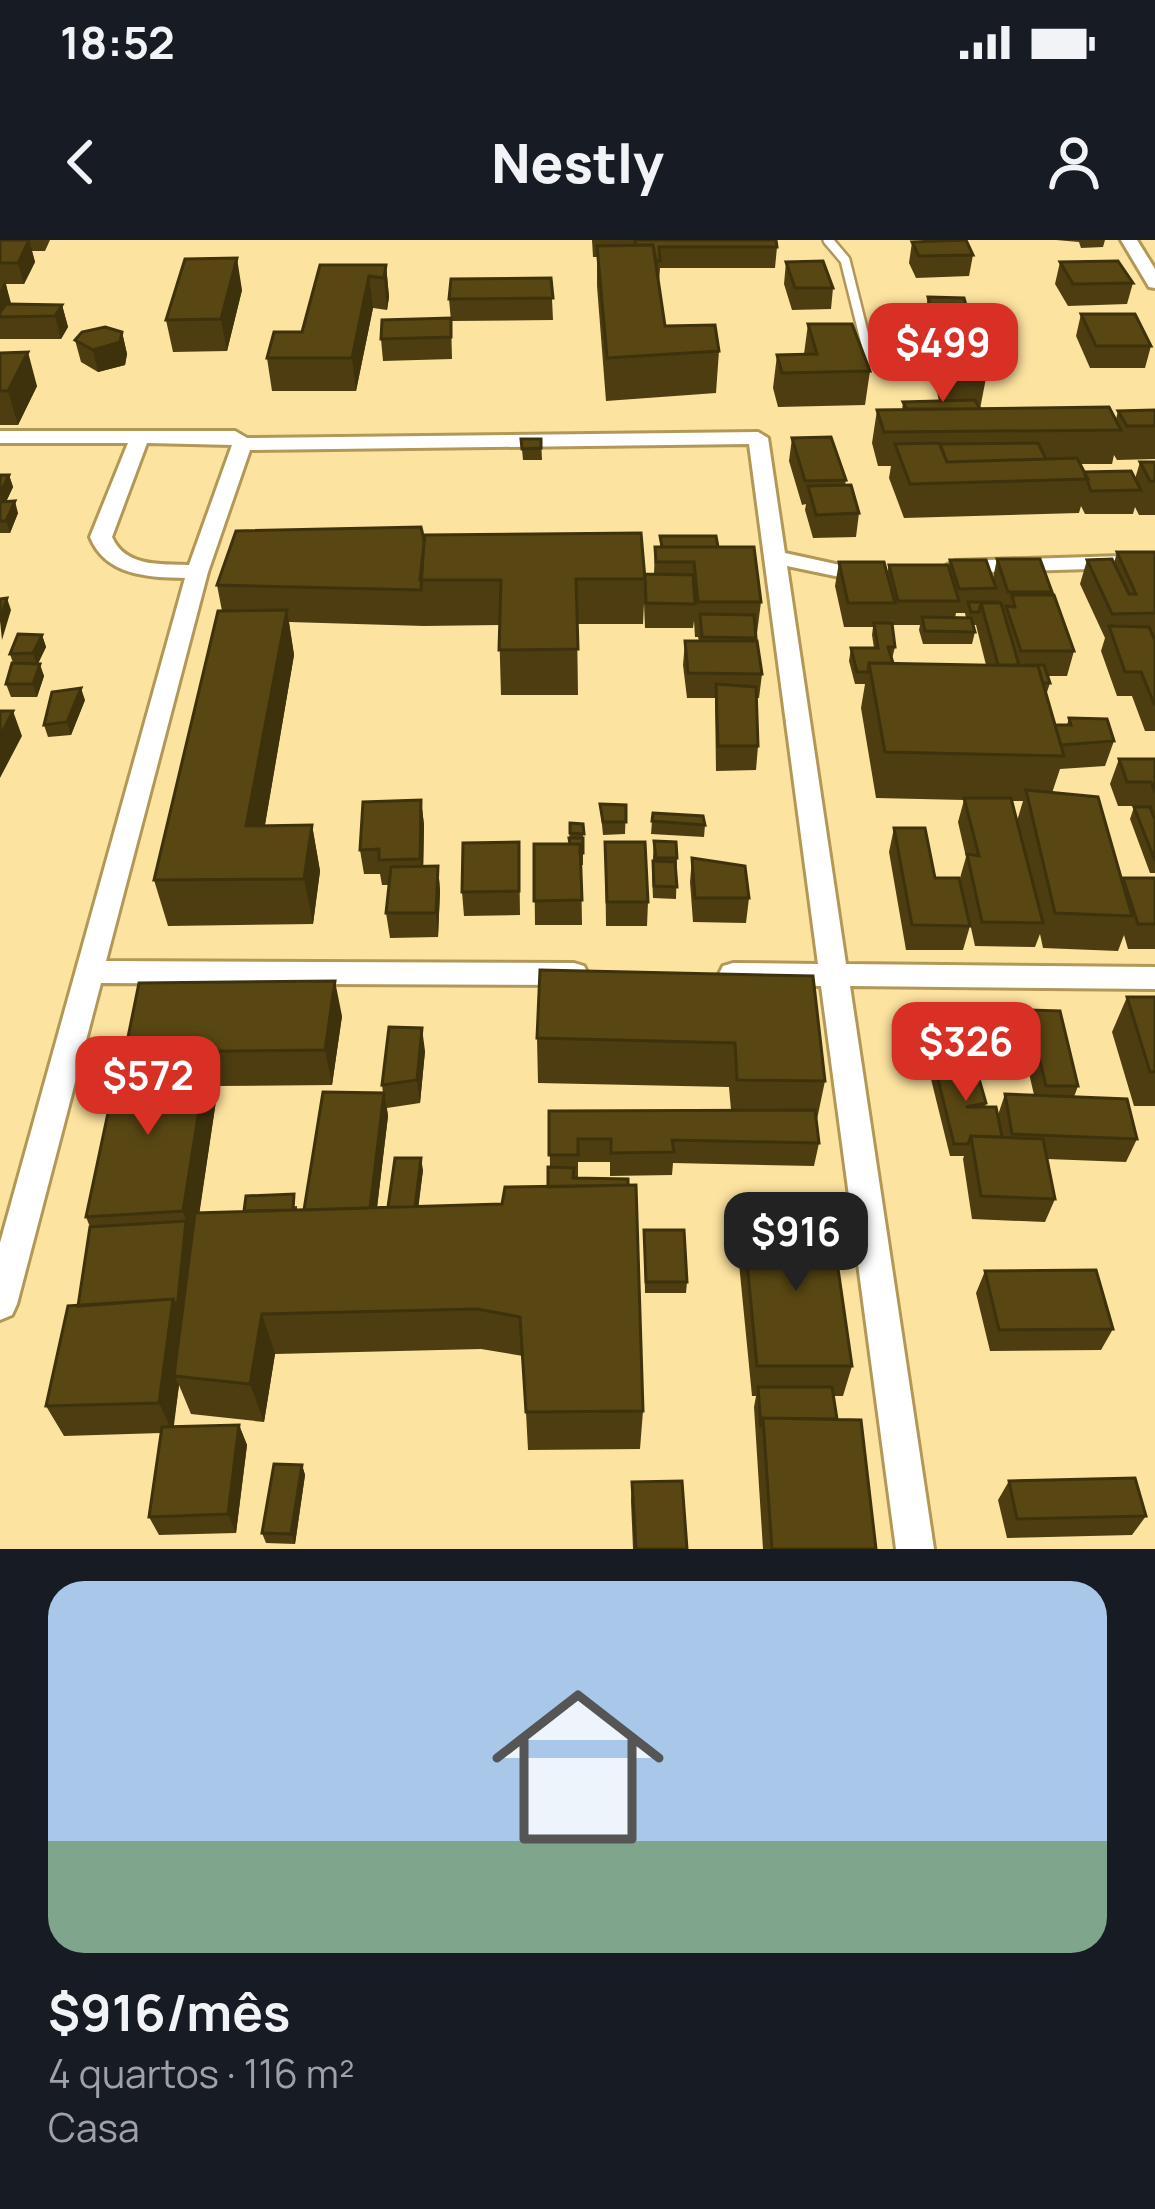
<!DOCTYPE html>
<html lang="pt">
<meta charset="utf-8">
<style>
body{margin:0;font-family:Manrope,sans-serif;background:#20242c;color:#f1f3f6;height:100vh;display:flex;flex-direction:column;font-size:45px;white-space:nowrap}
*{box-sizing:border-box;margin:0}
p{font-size:39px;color:#9ea1a6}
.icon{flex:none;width:66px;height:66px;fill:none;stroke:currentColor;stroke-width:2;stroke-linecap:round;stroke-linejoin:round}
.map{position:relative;height:1309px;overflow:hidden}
.drawer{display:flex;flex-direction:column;background:#171b24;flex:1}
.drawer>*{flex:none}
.price{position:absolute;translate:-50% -102px;padding:0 27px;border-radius:24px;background:#d93025;color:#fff;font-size:39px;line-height:78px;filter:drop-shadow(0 3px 6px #0008)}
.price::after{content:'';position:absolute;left:50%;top:72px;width:36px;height:27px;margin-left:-18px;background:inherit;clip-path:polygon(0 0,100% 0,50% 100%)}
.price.current{background:#222;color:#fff}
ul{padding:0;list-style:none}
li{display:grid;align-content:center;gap:24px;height:636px;padding:0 48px}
li span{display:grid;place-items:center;height:372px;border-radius:36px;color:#555}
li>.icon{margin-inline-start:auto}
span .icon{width:216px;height:216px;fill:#fffc;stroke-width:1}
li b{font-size:51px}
.status{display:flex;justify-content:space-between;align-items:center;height:84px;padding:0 60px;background:#171b24;direction:ltr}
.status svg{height:33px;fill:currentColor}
header{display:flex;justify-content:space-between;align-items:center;height:156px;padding:0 48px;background:#171b24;font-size:54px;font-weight:800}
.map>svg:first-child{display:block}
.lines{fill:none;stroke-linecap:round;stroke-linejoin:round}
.lane-casing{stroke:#b19857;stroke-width:14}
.street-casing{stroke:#b19857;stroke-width:6}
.lane{stroke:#fff;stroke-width:9}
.street{fill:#fff;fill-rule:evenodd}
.wall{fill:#4d3d10;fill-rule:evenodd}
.shaded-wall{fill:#3e320d}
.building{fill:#594713;stroke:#3e320d;stroke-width:3}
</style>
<div class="status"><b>18:52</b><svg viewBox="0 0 49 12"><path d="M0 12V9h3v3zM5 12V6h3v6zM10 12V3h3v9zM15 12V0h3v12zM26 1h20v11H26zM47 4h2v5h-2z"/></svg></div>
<header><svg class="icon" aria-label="back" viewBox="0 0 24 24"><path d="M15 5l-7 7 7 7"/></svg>Nestly<svg class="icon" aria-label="person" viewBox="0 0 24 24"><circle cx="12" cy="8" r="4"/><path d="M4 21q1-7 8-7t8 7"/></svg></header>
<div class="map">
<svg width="1155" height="1309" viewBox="0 0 1155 1309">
<rect width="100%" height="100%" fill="#fde3a0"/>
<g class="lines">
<defs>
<path id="lane" d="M828,0L845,20L870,120"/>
<path id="street" d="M1121,0H1137L1155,29V48L1149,47Z
M0,191H235L247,198L758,192L768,198L785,313L840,325H883V335L840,337L787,326L846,724L1155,727V749L850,746L934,1309H896L821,746L733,745L723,742L719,734L723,726L733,723L818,724L749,204L250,210L208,332L106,721L574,723L584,726L588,734L584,742L574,745L101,743L17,1064L12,1075L0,1080V1003L185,338C147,337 106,336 90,297L128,203H0ZM147,203L232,205L189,325C160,324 125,327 112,297Z
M1155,315V327L955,333L944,327L955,321Z"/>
</defs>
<use href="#lane" class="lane-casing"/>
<use href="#street" class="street-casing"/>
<use href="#lane" class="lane"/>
<use href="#street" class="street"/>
</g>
<path class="wall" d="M0,0H50L45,11H32L35,22L24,44H6L10,64L62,65L68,87L61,99H0Z
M592,0H776L777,7L775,28H660L659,42L665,86L719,111L716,153L606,161L597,46V17H593Z
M1056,0H1105L1103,7L1081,8L1079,2Z
M912,2L973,15L969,36L916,38L909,23Z
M786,22L833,48L831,69L792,70L784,44Z
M1060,22L1133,43L1127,64L1068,66L1055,44Z
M320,25H386L389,57L387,70L373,68L356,151H272L267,118L302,92Z
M551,38L553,80L451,81L449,59Z
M242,50L227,111L173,112L166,80Z
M928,57L986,138L980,169L1116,179L1118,171L1155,170V219L1117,220L1114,215L1112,224H1080L1084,232L1135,239L1140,222H1155V275H1139L1135,267L1133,274H1085L1081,266L1079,273L904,278L889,238L891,226H878L872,203L877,170H902L903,162L939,161L922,90Z
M1081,74L1151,106L1145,128H1090L1076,96Z
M451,78L452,119L383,121L381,99Z
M808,84L870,131L865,165L778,167L773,148L777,115L804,114Z
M122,92L127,114L125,125L98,132L81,122L75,100Z
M0,113L37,146L18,185H0Z
M792,198L846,240L845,245L859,273L856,297L813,298L805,270L806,264L802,265L789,221Z
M521,199H541L542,220H523Z
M0,235H9L13,247L6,262L18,273L10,293H0Z
M660,296L718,307L761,362L756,401L762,434L759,458H756L758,506L756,530L716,531L715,458H687L683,425L685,401H699L698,397H695L694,381L693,388H645L644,363L643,384H577L578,455H501L499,385L424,386L289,382L294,415L265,585H312L320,631L313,684L168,686L154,640L222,371L217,345L424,300L645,336L654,334L655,307H660Z
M1117,312H1155V491H1145L1132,456H1117L1101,411L1105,398L1080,344L1087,320L1114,323Z
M997,319L1052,352V355L1074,411L1067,436H1048L1050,443L1046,455L1055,485H1067L1069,478L1114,501L1105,526L1060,529L1052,553L1122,640L1155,638V709H1128L1124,695L1118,711L1043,708L1040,694L1035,707L975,706L960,638L966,617L958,582L964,560L876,558L861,468L865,444H855L849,421L851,408H874L872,395L873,387H844L835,346L839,322L887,334L889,325L949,326L950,320L993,338ZM956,373H965L966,378H955ZM892,379L893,385H920L919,390L923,404H972L975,392L973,385H976L986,425L893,423L892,419L895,407ZM1012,561H1023L1017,581Z
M42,395L46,407L38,423L44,436L37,457H11L6,444L13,423L10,414Z
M85,460L71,495L48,497L44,485Z
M1119,519H1155V633H1150L1130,579L1134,567L1142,566H1118L1110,544Z
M421,560L424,585L423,626H438L440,651L438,697L390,698L386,673L389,645H382L380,634H364L360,610Z
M600,564L626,565L625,594L603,595Z
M652,581L705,585L704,597L651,594Z
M570,583L583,584V625H581L582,685H535L534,604H569Z
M894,588L970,686L963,710H906L889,612Z
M654,601L677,618L676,659L653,658L652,633Z
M519,602L520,675L464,676L462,652Z
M605,602L648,662L647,686H606Z
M692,618L749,658L746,683L693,682L690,642Z
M813,736L825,841L816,884L819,903L814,926L673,923L672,935L610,936V922H578V938L643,1171L640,1209L528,1210L523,1116L481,1109L275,1114L264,1182L191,1174L179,1145L173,1187L239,1185L247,1205L236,1293L159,1295L149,1277L161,1193L64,1196L46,1166L78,1066L90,987L86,977L129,821L125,812L342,776L332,845L215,846L217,854L199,973L244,971L297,966V970H304L383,853L382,845L425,811L420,863L387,868L388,876L377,968L388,967L423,930L418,966L502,964L548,947L550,927L549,871L731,870L729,847L538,843L537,798Z
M1127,757H1155V866H1134L1112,792Z
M1028,770L1078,846L1074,857L1137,899L1126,922L1047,919L1055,959L1045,982L972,979L963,919L964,916H950L931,839L935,827L986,863L985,867L998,875L1005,854L1034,855L1020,794Z
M743,981L852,1126L843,1156H834L837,1179L876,1309H763L754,1167L756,1156H752L738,1013Z
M644,990L687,1042L686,1053H645Z
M985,1031L1113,1089L1101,1110L990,1111L976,1053Z
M302,1225L305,1235L295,1304L266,1303L262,1293Z
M1009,1241L1146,1276L1132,1295L1007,1298L998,1260Z
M632,1242L687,1309H633L631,1261Z"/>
<path class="shaded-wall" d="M29,0L35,22L24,44L18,23Z
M237,18L242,50L227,111L221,79Z
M386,25L389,57L387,70L384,38Z
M369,36L373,68L356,151L352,118Z
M5,41L11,63L4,77H0V51Z
M62,65L68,87L61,99L55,76Z
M122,92L127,114L125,125L98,132L93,110Z
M28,112L37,146L18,185L8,151Z
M9,235L13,247L2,270L0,254Z
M15,261L18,273L10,293L6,281Z
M7,358L11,370L2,400L0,381Z
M287,370L294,415L257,631L246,586Z
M42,395L46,407L37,426L33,413Z
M40,424L44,436L37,457L33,444Z
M81,448L85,460L71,495L67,482Z
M13,471L22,496L0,538V496Z
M421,560L424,585L423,643L420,619Z
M312,585L320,631L313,684L304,639Z
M438,626L440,651L438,697L436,673Z
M335,741L342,776L332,845L325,810Z
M422,788L425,811L420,863L417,840Z
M207,820L217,854L195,1003L185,1091L177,1069L186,981L183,971Z
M384,853L388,876L373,1000L369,978Z
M421,918L423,930L414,1003L412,991Z
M173,1059L185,1091L174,1136L179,1145L173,1193L159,1163Z
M262,1074L275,1114L264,1182L250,1144Z
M239,1185L247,1205L236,1293L228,1274Z
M302,1225L305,1235L295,1304L291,1294Z"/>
<path class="building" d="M0,0H29L18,23H0Z
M635,0H776L777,7H659L660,21H656L653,5H635Z
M966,0L973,15L919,16L912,2Z
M653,5L665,86L715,85L719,111L607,118L597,6Z
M237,18L221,79L166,80L185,19Z
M823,21L833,48H795L786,22Z
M1118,21L1133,43L1073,44L1060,22Z
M320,25H386L384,38L369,36L352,118H267L274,92H302Z
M551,38L553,58L449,59L451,39Z
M928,57L964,58L986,138L948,137Z
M6,64L62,65L55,76L0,77V72Z
M1081,74H1135L1151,106H1096Z
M451,78V97L381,99L382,80Z
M808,84H852L870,131L782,133L777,115L817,114Z
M105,87L122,92L120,102L93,110L75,100L82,92Z
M28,112L8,151H0V113Z
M975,160L980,169H907L903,162Z
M1109,167L1121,190L884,192L877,170Z
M1155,170V186H1127L1118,171Z
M831,197L846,240L805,241L792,198Z
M521,199H541V208L522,209Z
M939,203L947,222L1077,218L1088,239L910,244L895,204Z
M1038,203L1046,219L947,222L940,204Z
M1140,222H1155V241H1150Z
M1131,231L1141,250L1091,251L1084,232Z
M0,235H9L0,254Z
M851,245L859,273L816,275L808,246Z
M15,261L6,281H0V262Z
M421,287L424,300L421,350L217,345L236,291Z
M641,293L645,339H576L578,409L499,410L501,340H420L425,295Z
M660,296H716L718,307H662Z
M655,307H754L761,362H698L694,322H656Z
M1117,312H1155V373L1112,374L1087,320L1112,319L1129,354H1136Z
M997,319H1040L1052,352H1008Z
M950,320H986L996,348L959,349Z
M839,322H884L895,363H848Z
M889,325H948L959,361H898Z
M645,334L693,335L695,364L646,363Z
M1012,355H1054L1074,411H1021L1006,366L1015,367Z
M7,358L0,381V359Z
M968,362H997V363H981L979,372H971Z
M981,363H1001L1019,425H998Z
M287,370L246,586L312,585L304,639L154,640L218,371Z
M700,374L754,375L756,398L702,397Z
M922,377L971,378L975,392L925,391Z
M874,383H892L895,407H888L893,423H869L868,432H857L851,408H878Z
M1109,386L1149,387L1155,401V466L1141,432H1125Z
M18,394L42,395L33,413L10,414Z
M685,401H757L762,434L688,433Z
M12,423L40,424L33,444H6Z
M869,423L1038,426L1064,516L885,512Z
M1025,425H1044L1050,443H1043L1038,426Z
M716,444L756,447L758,506H718Z
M81,448L67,482L44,485L52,452Z
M0,471H13L0,496Z
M1069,478L1107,479L1114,501L1061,505L1055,485H1071Z
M1119,519H1155V552L1151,542H1127Z
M1026,550L1098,557L1132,676L1055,673Z
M964,558H1011L1043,683L982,682L967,614L979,616Z
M421,560L420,619L379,620V609L360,610L363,562Z
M600,564L626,565V582H603Z
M1134,567H1150L1155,580V621Z
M653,573L703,576L705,585L652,581Z
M570,583L583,584L584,594L570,593Z
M894,588H925L935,638H959L970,686L912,685Z
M569,598H583V613H580V604H570Z
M654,601L676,602L677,618H656Z
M519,602V651L462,652L463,603Z
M605,602H645L648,662H607Z
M534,604H580L582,660L534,661Z
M692,618L745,626L749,658H695Z
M653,621L675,622L677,647L654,646Z
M438,626L436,673H386L391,627Z
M1123,638H1155V684H1138Z
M540,730L813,736L825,841L737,840L735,803L537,798Z
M335,741L325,810L125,812L139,743Z
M1127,757H1155V832H1150Z
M1028,770L1060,771L1078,846H1046Z
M389,787L422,788L417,840L382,845Z
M207,820L183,971L86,977L119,821Z
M975,825L986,863L966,867H996L1002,897L971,896L968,904H954L935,827Z
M323,852L384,853L370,968L304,970Z
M1005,854L1127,859L1137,899L1012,894Z
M815,870L819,903L672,900L674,912L611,913V899H578V915H549V871Z
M971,896L1043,899L1055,959L981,956Z
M395,918H421L415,967H388Z
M548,927L574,928L573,938L628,939V945L548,947Z
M636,945L643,1171L526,1172L520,1077L477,1069L262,1074L250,1144L174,1136L195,973L502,964L505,947Z
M294,954L293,970L244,971L246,956Z
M831,980L852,1126H757L743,981Z
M186,981L177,1069L173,1059L78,1066L90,987Z
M644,990H684L687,1042H646Z
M1096,1030L1113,1089L999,1090L985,1031Z
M173,1059L159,1163L46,1166L68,1066Z
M758,1147H832L837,1179L763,1178L761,1187Z
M763,1178L861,1180L876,1309H772Z
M239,1185L228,1274L149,1277L162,1187Z
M274,1224L302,1225L291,1294L262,1293Z
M1135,1238L1146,1276L1017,1279L1009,1241Z
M682,1241L687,1309H636L632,1242Z"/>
</svg>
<b class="price" style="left:943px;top:165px">$499</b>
<b class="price" style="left:966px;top:864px">$326</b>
<b class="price" style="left:148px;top:898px">$572</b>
<b class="price current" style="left:796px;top:1054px">$916</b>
</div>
<section class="drawer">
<ul>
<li><span style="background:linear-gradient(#a9c7e8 70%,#7fa58c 0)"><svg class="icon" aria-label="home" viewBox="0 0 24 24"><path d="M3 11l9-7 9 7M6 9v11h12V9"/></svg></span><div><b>$916/mês</b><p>4 quartos · 116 m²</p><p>Casa</p></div></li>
</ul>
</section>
